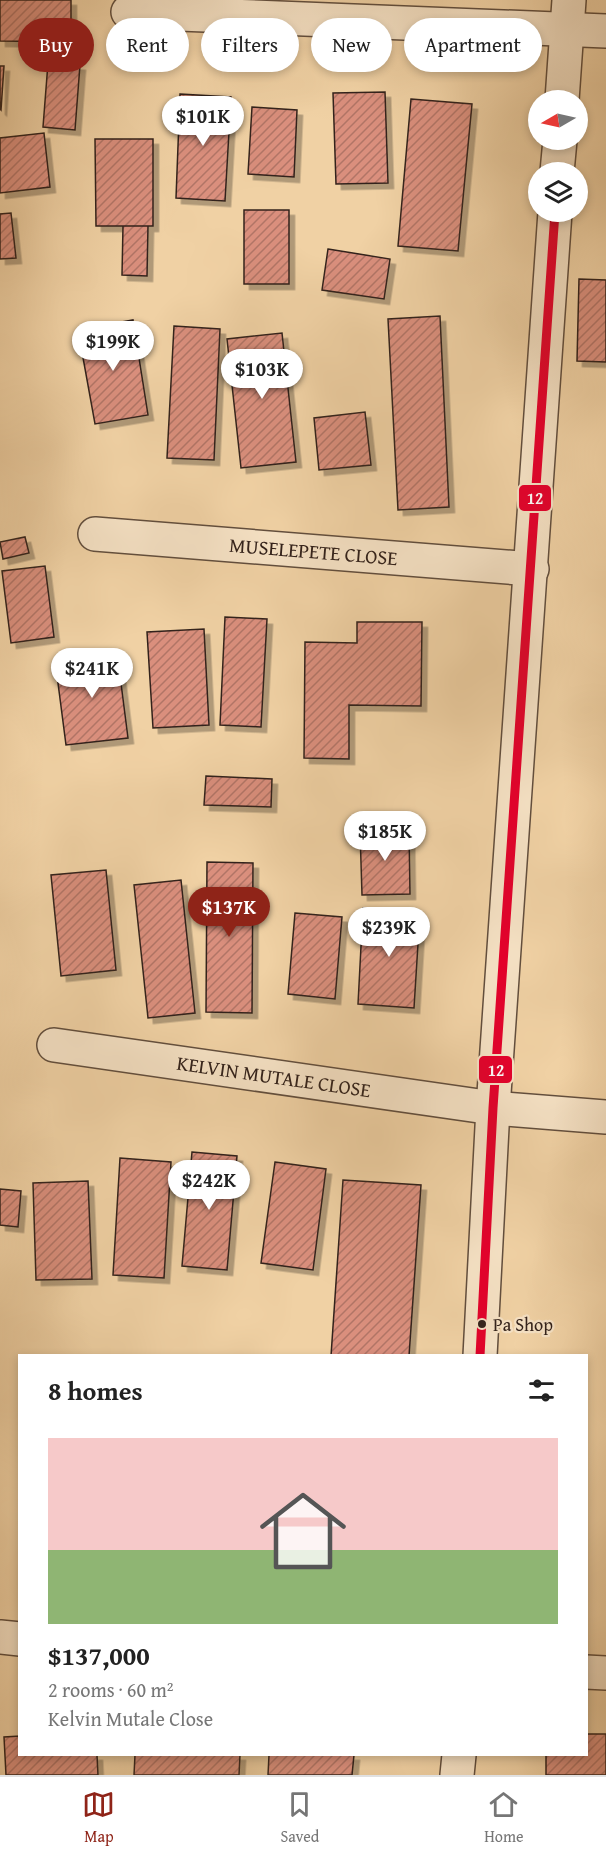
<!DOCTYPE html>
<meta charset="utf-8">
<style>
body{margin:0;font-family:"Gentium Book Plus",serif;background:#f2f2f2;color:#222;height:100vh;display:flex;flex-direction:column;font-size:22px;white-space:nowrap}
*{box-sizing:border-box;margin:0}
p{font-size:20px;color:#767676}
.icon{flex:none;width:33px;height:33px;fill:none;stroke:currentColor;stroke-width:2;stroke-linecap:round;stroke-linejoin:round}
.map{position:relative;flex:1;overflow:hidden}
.drawer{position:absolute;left:18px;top:1354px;width:570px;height:402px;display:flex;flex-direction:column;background:#fff;border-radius:0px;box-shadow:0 3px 9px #0003}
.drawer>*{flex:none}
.banner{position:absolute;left:18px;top:18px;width:570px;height:54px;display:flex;gap:12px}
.needle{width:39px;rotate:261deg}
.controls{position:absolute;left:528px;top:90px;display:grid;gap:12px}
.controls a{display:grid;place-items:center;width:60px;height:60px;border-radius:50%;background:#fff;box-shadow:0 3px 9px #0003;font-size:30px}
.price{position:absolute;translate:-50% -51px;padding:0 14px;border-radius:21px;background:#fff;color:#222;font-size:20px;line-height:39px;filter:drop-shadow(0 2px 3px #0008)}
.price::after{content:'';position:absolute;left:50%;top:36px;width:18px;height:14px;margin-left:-9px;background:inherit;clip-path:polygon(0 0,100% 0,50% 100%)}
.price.on{background:#8f2418;color:#fff}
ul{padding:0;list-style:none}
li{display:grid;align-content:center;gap:12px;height:318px;padding:0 30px}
li span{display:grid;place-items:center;height:186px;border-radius:0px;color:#555}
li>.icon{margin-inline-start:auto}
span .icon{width:108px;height:108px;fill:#fffc;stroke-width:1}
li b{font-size:26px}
h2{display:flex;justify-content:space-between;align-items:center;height:72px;padding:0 30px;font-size:26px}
.chip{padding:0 21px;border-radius:27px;background:#fff;box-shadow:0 3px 9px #0003;font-size:21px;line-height:54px}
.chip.on{background:#8f2418;color:#fff}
.dock{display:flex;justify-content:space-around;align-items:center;height:84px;border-top:2px solid #e0e0e0;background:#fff;font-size:16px;color:#767676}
.dock a{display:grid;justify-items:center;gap:3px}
.dock .on{color:#8f2418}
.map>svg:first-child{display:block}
.building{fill:url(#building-hatch);stroke:#33221b;stroke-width:1.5;filter:url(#shadow)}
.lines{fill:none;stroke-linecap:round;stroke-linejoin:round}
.street-casing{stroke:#624e3d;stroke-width:36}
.street{stroke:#f5e1c4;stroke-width:33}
.bus-1-casing{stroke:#f5e1c4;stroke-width:14}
.bus-1{stroke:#e4002b;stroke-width:9}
.bus-dot{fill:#33221b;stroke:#f5e1c4;stroke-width:2}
.labels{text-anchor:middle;stroke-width:4.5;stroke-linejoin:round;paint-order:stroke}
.bus-label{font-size:18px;fill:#33221b;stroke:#f5e1c4;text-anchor:start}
.street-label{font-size:20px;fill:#33221b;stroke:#f5e1c4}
.line-badge{stroke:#f5e1c4;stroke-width:2}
.badge-label{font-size:16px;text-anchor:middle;font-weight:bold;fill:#fff}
</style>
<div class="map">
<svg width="606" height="1775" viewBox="0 0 606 1775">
<defs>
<pattern id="building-hatch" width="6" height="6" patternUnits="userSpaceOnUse" patternTransform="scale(1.5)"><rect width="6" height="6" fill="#da8f7d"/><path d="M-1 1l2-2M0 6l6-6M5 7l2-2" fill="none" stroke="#b17466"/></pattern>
<filter id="shadow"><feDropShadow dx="5.5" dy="5.5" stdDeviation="0" flood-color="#0004"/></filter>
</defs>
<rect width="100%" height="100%" fill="#f0d1a4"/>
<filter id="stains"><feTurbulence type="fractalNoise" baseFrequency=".00333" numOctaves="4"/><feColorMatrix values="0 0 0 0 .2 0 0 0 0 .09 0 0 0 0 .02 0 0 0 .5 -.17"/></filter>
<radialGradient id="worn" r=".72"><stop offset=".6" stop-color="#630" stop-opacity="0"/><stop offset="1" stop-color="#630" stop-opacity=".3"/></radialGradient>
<path class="building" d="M0,0H71V42L0,41Z
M48,63L80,65L75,130L43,127Z
M0,66H4L1,110L0,109Z
M385,92L388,183L336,184L333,93Z
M180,94L231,97L225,201L176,198Z
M411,99L472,104L458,251L398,246Z
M252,107L297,110L294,177L248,174Z
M44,133L50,187L0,193V138Z
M95,139H153V226H96Z
M244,210H289V284H244Z
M11,213L16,258L0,259V214Z
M123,226H148L147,276L122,275Z
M328,249L390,259L384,299L322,290Z
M579,279L606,280V362L577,361Z
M440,316L449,507L398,510L388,319Z
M133,320L148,415L95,424L78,330Z
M174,326L220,329L214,460L167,458Z
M282,333L296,462L241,468L227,339Z
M365,412L371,465L319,470L314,418Z
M25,537L29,553L3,559L0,542Z
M45,566L54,637L11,643L2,571Z
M225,617L267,619L261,727L220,725Z
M357,622H422L421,706L349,705V759L304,758L305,642L357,643Z
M204,629L209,725L153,728L147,632Z
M117,652L128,738L66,745L55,660Z
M206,776L272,779L271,807L204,805Z
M409,830L410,894L362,895L360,831Z
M207,862L253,863L252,1013L206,1012Z
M106,870L116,970L61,976L51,875Z
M181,880L195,1013L148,1018L134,885Z
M363,908L420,912L414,1008L358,1004Z
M295,913L342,917L335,999L288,994Z
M192,1152L237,1156L227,1270L182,1266Z
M120,1158L171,1162L164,1278L113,1275Z
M275,1162L326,1169L313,1270L261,1263Z
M343,1180L421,1185L409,1356H331Z
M88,1181L92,1279L36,1280L33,1183Z
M0,1189L21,1191L18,1227L0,1225Z
M586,1734H606V1775H546V1755H586Z
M20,1736V1755H97L98,1775H6L4,1737Z
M135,1755H240L239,1775H134Z
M269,1755H354L352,1775H268Z"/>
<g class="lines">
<defs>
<g id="street">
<path d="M128,12L606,31"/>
<path d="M562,100L569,0"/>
<path d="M557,172L560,140"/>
<path id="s1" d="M95,534L532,569"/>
<path id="s2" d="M54,1045L493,1108L606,1117"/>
<path d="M480,1356L493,1108L555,212"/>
<path d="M0,1637L20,1639"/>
<path d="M586,1672L606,1673"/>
<path d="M457,1775L459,1755"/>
</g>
</defs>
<use href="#street" class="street-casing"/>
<use href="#street" class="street"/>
<defs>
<path id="bus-1" d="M480,1356L493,1108L555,212"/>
</defs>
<use href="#bus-1" class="bus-1-casing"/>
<use href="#bus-1" class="bus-1"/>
</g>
<circle class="bus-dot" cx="482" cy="1324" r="5"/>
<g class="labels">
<g class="bus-label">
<text x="493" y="1331">Pa Shop</text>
</g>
<g class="street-label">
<text dy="7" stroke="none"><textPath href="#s1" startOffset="219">MUSELEPETE CLOSE</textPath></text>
<text dy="7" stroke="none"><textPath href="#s2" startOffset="222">KELVIN MUTALE CLOSE</textPath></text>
</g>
</g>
<g class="line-badge">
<rect x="518" y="484" width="34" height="28" rx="6" fill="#e4002b"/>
<rect x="478" y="1055" width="35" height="29" rx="6" fill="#e4002b"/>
</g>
<g class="badge-label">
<text x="535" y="504">12</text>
<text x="496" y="1076">12</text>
</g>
<rect width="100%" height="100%" filter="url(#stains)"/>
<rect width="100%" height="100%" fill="url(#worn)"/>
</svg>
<div class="controls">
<a><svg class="needle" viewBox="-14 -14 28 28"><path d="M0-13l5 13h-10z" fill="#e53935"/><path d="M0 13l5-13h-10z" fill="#767676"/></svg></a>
<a><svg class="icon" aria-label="layers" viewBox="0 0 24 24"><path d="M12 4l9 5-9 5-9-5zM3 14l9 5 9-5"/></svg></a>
</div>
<b class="price" style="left:203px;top:147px">$101K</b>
<b class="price" style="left:113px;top:372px">$199K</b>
<b class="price" style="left:262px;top:400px">$103K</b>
<b class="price" style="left:92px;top:699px">$241K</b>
<b class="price" style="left:385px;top:862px">$185K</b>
<b class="price on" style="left:229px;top:938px">$137K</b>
<b class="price" style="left:389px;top:958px">$239K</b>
<b class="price" style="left:209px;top:1211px">$242K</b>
<div class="banner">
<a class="chip on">Buy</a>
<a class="chip">Rent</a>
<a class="chip">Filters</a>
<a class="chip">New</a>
<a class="chip">Apartment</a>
</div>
<section class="drawer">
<h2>8 homes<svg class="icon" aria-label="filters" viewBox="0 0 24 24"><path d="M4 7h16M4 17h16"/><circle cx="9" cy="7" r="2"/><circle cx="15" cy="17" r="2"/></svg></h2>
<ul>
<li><span style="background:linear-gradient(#f6c9c9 60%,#8fb573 0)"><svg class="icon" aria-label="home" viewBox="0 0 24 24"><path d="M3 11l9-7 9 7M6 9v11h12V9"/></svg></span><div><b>$137,000</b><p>2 rooms · 60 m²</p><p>Kelvin Mutale Close</p></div></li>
</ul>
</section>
</div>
<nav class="dock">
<a class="on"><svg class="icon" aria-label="map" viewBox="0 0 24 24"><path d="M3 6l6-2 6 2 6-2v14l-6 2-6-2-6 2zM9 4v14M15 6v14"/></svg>Map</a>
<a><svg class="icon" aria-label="saved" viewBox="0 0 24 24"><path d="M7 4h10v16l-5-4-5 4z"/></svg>Saved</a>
<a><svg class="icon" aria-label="home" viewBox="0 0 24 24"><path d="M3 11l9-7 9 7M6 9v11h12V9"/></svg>Home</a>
</nav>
